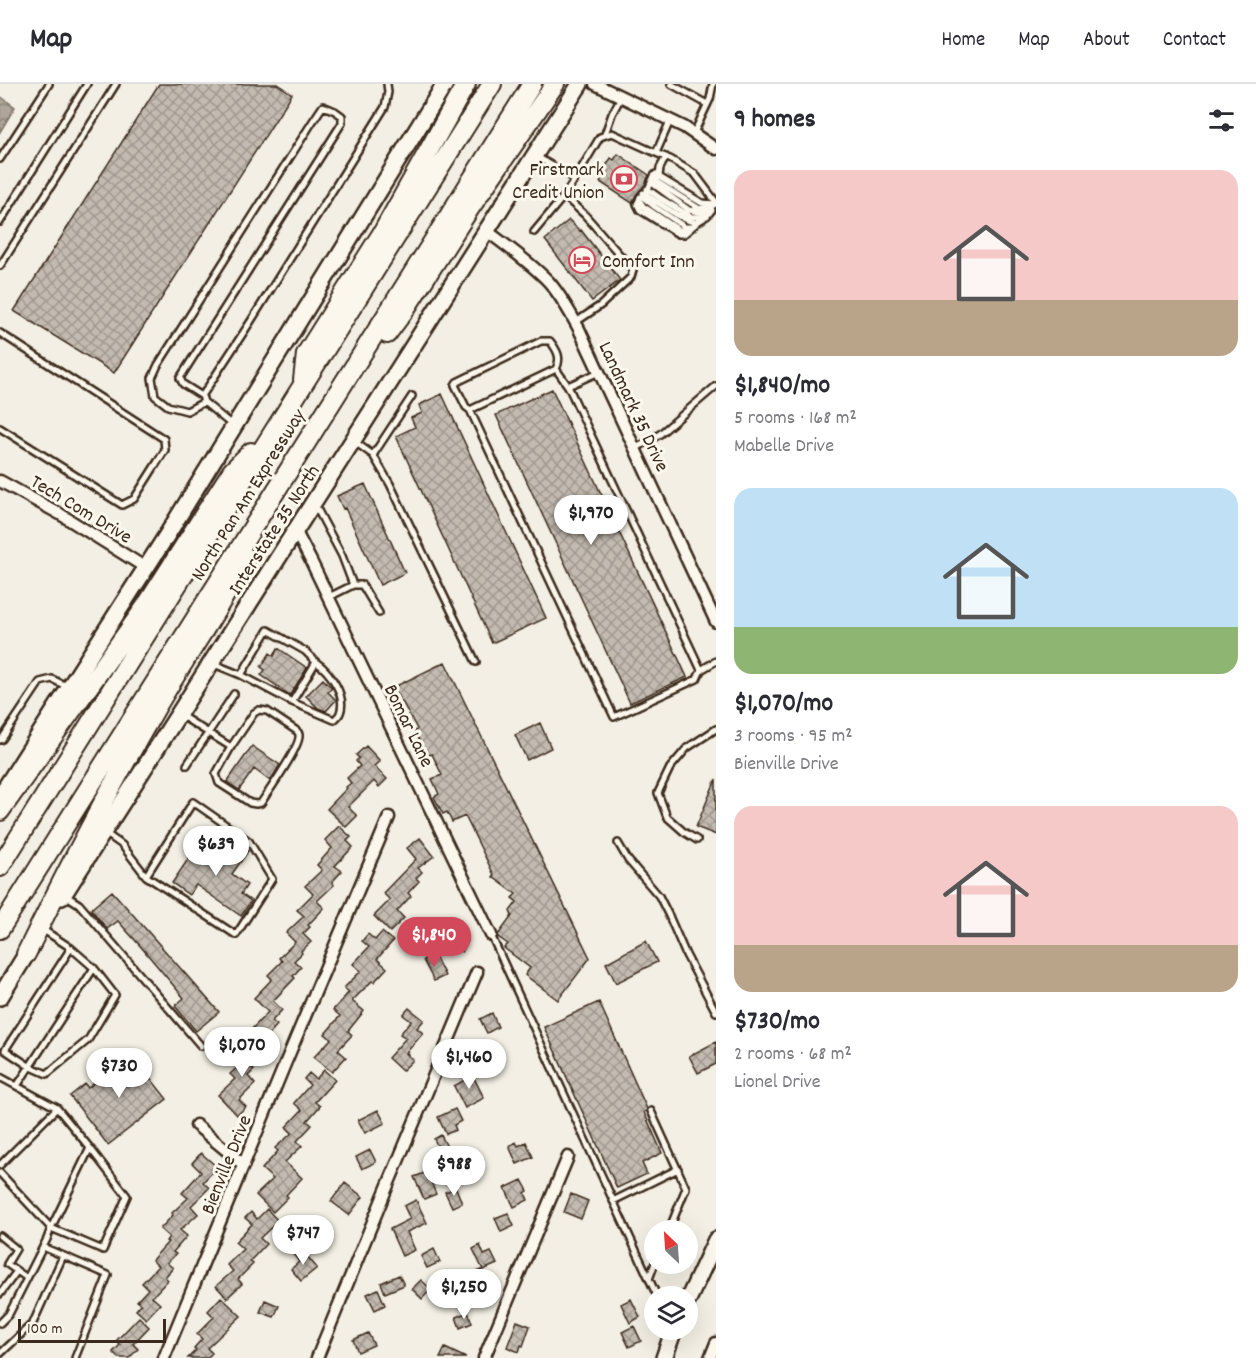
<!DOCTYPE html>
<meta charset="utf-8">
<style>
body{margin:0;font-family:Dekko,sans-serif;background:#f7f7f7;color:#2b2b33;height:100vh;display:flex;flex-direction:column;font-size:22px;white-space:nowrap}
*{box-sizing:border-box;margin:0}
p{font-size:20px;color:#7c7c81}
.icon{flex:none;width:33px;height:33px;fill:none;stroke:currentColor;stroke-width:2;stroke-linecap:round;stroke-linejoin:round}
.map{position:relative;flex:1;overflow:hidden}
.details{display:flex;flex-direction:column;background:#fff;width:540px}
.details>*{flex:none}
.needle{width:39px;rotate:335deg}
.tools{position:absolute;left:644px;top:1136px;display:grid;gap:12px}
.tools a{display:grid;place-items:center;width:54px;height:54px;border-radius:50%;background:#fff;box-shadow:0 6px 24px #0002;font-size:30px}
.scale{position:absolute;left:18px;bottom:15px;width:148px;box-sizing:border-box;padding-left:6px;border:3px solid #3b2a1e;border-top:0;font-size:16px;line-height:21px;white-space:nowrap;color:#3b2a1e;-webkit-text-stroke:4px #fbf7ec;paint-order:stroke}
.price{position:absolute;translate:-50% -51px;padding:0 14px;border-radius:21px;background:#fff;color:#222;font-size:20px;line-height:39px;filter:drop-shadow(0 2px 3px #0008)}
.price::after{content:'';position:absolute;left:50%;top:36px;width:18px;height:14px;margin-left:-9px;background:inherit;clip-path:polygon(0 0,100% 0,50% 100%)}
.price.on{background:#d1495b;color:#fff}
ul{padding:0;list-style:none}
li{display:grid;align-content:center;gap:12px;height:318px;padding:0 18px}
li span{display:grid;place-items:center;height:186px;border-radius:18px;color:#555}
li>.icon{margin-inline-start:auto}
span .icon{width:108px;height:108px;fill:#fffc;stroke-width:1}
li b{font-size:26px}
h2{display:flex;justify-content:space-between;align-items:center;height:72px;padding:0 18px;font-size:26px}
header{display:flex;align-items:center;gap:36px;box-sizing:border-box;height:84px;padding:0 30px;background:#fff;border-bottom:2px solid #e1e1e2}
header strong{font-size:28px}
nav{display:flex;gap:33px;margin-inline-start:auto;font-size:21px}
main{display:flex;flex:1;min-height:0}
.map>svg:first-child{display:block}
.water{fill:url(#water-waves);stroke:#817468;stroke-width:1.5}
.building{fill:url(#building-cross-hatch);stroke:#3b2a1e;stroke-width:1.5}
.lines{fill:none;stroke-linecap:round;stroke-linejoin:round}
.lane-casing{stroke:#3b2a1e;stroke-width:10}
.street-casing{stroke:#3b2a1e;stroke-width:15}
.secondary-casing{stroke:#3b2a1e;stroke-width:20}
.highway-casing{stroke:#3b2a1e;stroke-width:22}
.lane{stroke:#fbf7ec;stroke-width:5}
.street{stroke:#fbf7ec;stroke-width:10}
.secondary{stroke:#fbf7ec;stroke-width:15}
.highway{stroke:#fbf7ec;stroke-width:18}
.labels{text-anchor:middle;stroke-width:6;stroke-linejoin:round;paint-order:stroke}
.poi-label{font-size:20px;fill:#3b2a1e;stroke:#fbf7ec;text-anchor:end}
.street-label{font-size:20px;fill:#3b2a1e;stroke:#fbf7ec}
</style>
<header>
<strong>Map</strong>
<nav><a>Home</a><a>Map</a><a>About</a><a>Contact</a></nav>
</header>
<main>
<div class="map">
<svg width="716" height="1274" viewBox="0 0 716 1274">
<defs>
<pattern id="water-waves" width="16" height="10" patternUnits="userSpaceOnUse" patternTransform="scale(1.5)"><rect width="16" height="10" fill="#afa69a"/><path d="M0 5q4-4 8 0t8 0" fill="none" stroke="#90877d"/></pattern>
<pattern id="building-cross-hatch" width="8" height="8" patternUnits="userSpaceOnUse" patternTransform="scale(1.5)"><rect width="8" height="8" fill="#c3bbb0"/><path d="M0 0l8 8M0 8l8-8" fill="none" stroke="#a0988f"/></pattern>
</defs>
<rect width="100%" height="100%" fill="#f3efe4"/>
<filter id="ink" filterUnits="userSpaceOnUse"><feTurbulence type="fractalNoise" baseFrequency=".0167" numOctaves="2"/><feDisplacementMap in="SourceGraphic" scale="12" xChannelSelector="R" yChannelSelector="G"/><feConvolveMatrix kernelMatrix="1 2 1 2 8 2 1 2 1" color-interpolation-filters="sRGB"/></filter>
<g filter="url(#ink)">
<path class="water" d="M0,12L15,23L0,48Z"/>
<path class="building" d="M159,0H277L292,10L114,289L14,227Z
M618,70L649,91L645,101L636,111L632,119L600,98L603,92L600,91L611,74L614,76Z
M569,136L580,147L581,146L620,196L592,217L545,156Z
M552,305L687,593L630,619L496,331Z
M442,310L546,534L492,559L396,352L415,343L411,334L422,329L419,321Z
M365,400L405,489L380,501L345,424L343,425L337,412Z
M278,564L307,584L290,611L261,591L265,586L261,583L270,569L274,572Z
M445,578L590,874L558,916L525,891L530,884L504,864L508,860L498,853V851L512,832L510,827L517,818L512,814L516,810L493,793L494,791L465,732L452,738L447,728L443,730L434,713L439,710L432,695L442,691L432,670L427,672L415,648L417,645L394,603Z
M323,595L332,604L328,608L336,616L326,627L318,624L306,612Z
M540,639L551,664L527,676L515,651Z
M252,662L280,681L270,697L254,685L239,706L227,698Z
M366,662L380,677L374,682L387,695L379,703L374,697L348,723L357,732L346,743L327,725L347,704L346,703L351,699L347,694L360,682L356,677L359,674L356,671Z
M716,695V751L696,743Z
M339,742L351,753L347,757L353,763L335,782L342,787L332,798L334,801L317,817L324,824L308,841L310,843L303,850L311,858L301,867L302,869L294,877L301,883L293,892L295,894L273,917L282,926L272,937L277,941L263,957L251,946L268,928L254,914L272,895L268,891L282,877L279,874L295,858L286,849L304,832L297,826L313,810L305,802L322,786L317,781L332,764L325,756Z
M420,754L434,772L418,784L422,788L416,794L419,797L408,809L411,812L397,827L404,834L390,848L374,832L390,816L383,809L416,775L407,764Z
M234,757L248,767L232,790L247,801L241,810L251,817L241,832L196,801L189,811L172,799L195,765L215,779L223,768L225,769Z
M112,807L219,928L196,947L175,922L184,914L142,864L118,837L107,845L91,825Z
M382,848L393,857L377,875L387,884L374,898L372,897L352,917L364,927L348,947L352,951L338,966L346,973L332,988L314,973L331,955L325,950L340,932L333,926L349,908L344,904L361,887L353,880L369,863L362,857L368,850L375,856Z
M458,851L468,856L462,868L452,863Z
M646,857L657,878L616,899L606,879Z
M434,870L445,892L434,897L423,876Z
M599,918L647,1025L646,1027L644,1028L662,1069L642,1079L647,1090L617,1104L544,943Z
M409,924L424,936L417,944L423,949L406,969L413,976L402,987L388,974L406,954L400,950L411,937L403,931Z
M492,929L498,943L487,949L480,935Z
M255,955L267,968L251,982L254,986L248,992L255,1000L239,1016L246,1023L237,1031L218,1011L235,995L230,990L247,975L241,968Z
M716,958V980L698,989L689,972Z
M479,961L487,982L474,987L466,966Z
M130,971L139,982L143,979L151,989L148,991L167,1015L108,1061L70,1012L85,1000L88,1004Z
M469,984L484,1014L465,1024L454,1002L465,996L461,989Z
M324,986L335,996L315,1018L320,1022L307,1037L312,1041L297,1057L302,1062L285,1078L302,1094L286,1111L288,1113L273,1128L256,1111L273,1095L262,1085L278,1067L275,1064L292,1049L286,1043L302,1026L294,1019L310,1001L304,995L309,989L316,995Z
M455,1025L461,1037L454,1041L456,1046L446,1050L438,1033Z
M378,1026L385,1039L365,1049L358,1036Z
M441,1051L453,1075L443,1080L441,1076L433,1080L427,1068L438,1063L434,1055Z
M516,1058L518,1062L526,1058L533,1073L517,1080L509,1062Z
M370,1066L376,1078L362,1085L356,1073Z
M201,1069L217,1083L203,1098L209,1104L191,1122L198,1130L180,1146L187,1152L173,1168L176,1170L167,1179L173,1184L165,1193L168,1196L152,1213L160,1220L146,1235L136,1226L141,1220L137,1217L148,1205L142,1199L158,1182L152,1176L168,1158L166,1157L169,1153L160,1145L173,1131L172,1129L188,1114L182,1109L201,1088L192,1079Z
M427,1088L436,1110L424,1115L414,1093Z
M522,1096L528,1107L525,1109L528,1116L514,1123L505,1104Z
M345,1099L363,1113L349,1131L331,1117Z
M456,1104L462,1119L452,1123L445,1108Z
M571,1110L588,1117L581,1135L564,1128Z
M416,1116L427,1139L407,1148L415,1166L402,1172L390,1145L410,1135L404,1122Z
M267,1125L278,1137L260,1154L266,1160L250,1177L253,1180L238,1195L242,1200L227,1214L216,1202L233,1187L227,1181L243,1165L235,1158L252,1140L245,1134L251,1128L257,1135Z
M508,1129L514,1142L501,1148L495,1134Z
M480,1161L484,1171L491,1168L497,1180L483,1186L473,1165Z
M301,1165L317,1184L301,1197L291,1185L299,1178L294,1171Z
M434,1165L440,1178L427,1184L421,1172Z
M481,1186L493,1211L481,1216L480,1213L460,1223L453,1206L465,1200L462,1194Z
M399,1191L404,1201L385,1209L381,1199Z
M421,1196L431,1205L422,1215L412,1205Z
M378,1205L385,1221L375,1226L367,1210Z
M221,1213L241,1232L207,1264L212,1269L207,1274H188L196,1266L194,1264L202,1255L197,1250L214,1233L208,1227Z
M631,1215L640,1233L630,1239L621,1220Z
M265,1216L279,1222L274,1233L260,1228Z
M468,1228L472,1239L460,1244L456,1233Z
M139,1233L149,1243L133,1260L138,1265L129,1274H119L113,1268L120,1261L116,1257Z
M517,1237L530,1242L523,1262L521,1261L519,1268L507,1263Z
M634,1242L641,1257L629,1263L622,1248Z
M368,1249L374,1261L358,1268L353,1256Z
M445,1264L466,1274H440Z"/>
<g class="lines">
<defs>
<path id="lane" d="M671,0L707,20
M694,49L710,15L713,0
M605,50L612,30L621,13
M656,69L670,75L695,90L716,118
M537,73L575,95L564,112L585,131L633,186L631,193L601,221L576,238
M666,73L660,84L659,93L702,119L716,120
M0,75L49,0
M656,90L654,92L657,98L700,125L714,121
M654,92L649,103V106L660,114L691,133L707,132L711,127
M654,94L653,100L689,126C697,128 705,129 712,126
M575,95L600,53L612,49L656,69L670,37
M647,105V111C655,117 688,140 697,138C699,137 704,134 705,133
M643,109L644,114L655,123L685,143H692L698,138
M640,113L639,116L643,122L679,146H685
M639,116L637,120L640,126L678,150H684L692,143
M0,138L87,0
M534,148L564,112
M0,182L116,0
M0,249L164,355L165,366L134,415L122,421L0,344
M541,257H550C557,266 562,274 556,285L470,326L466,323L455,301L457,298Z
M556,285L568,302
M599,288L568,302L701,586L716,577
M202,312L183,300L180,294L342,39V32L335,27L323,22L313,37L158,281L152,294L155,312L168,322L187,327L204,318
M470,326L614,633L697,595L701,586
M233,342L204,318L202,312L251,237L385,23L388,8L387,0
M355,358L373,371L390,400L476,578
M635,365L660,350L716,302
M373,371L412,312
M315,421L342,472L353,501L329,513
M353,501H362L379,529
M214,580L241,591L268,546L305,567L316,578L292,618L241,591
M292,618L334,636C336,634 339,632 340,629C347,611 329,587 316,578
M180,631L231,663L254,629L259,626L267,627L297,647C298,648 299,650 299,651C301,662 268,708 261,719L256,720L250,719L219,699L216,690L231,663
M0,656L2,655L40,598L52,595L68,603
M187,681L234,610
M105,749L122,761L146,792L236,851L272,795L249,757L193,718L146,792
M697,756L684,748L667,733L658,709L670,684L687,664L716,645
M618,759L628,776L659,812L669,832L686,871L716,928
M65,811L79,820L201,962
M491,851L657,1212
M71,864L5,966L29,982L47,990L88,956L115,911L94,884
M0,993L57,1024L90,1064L51,1144L47,1155L9,1230L0,1239
M17,1002L94,884L71,864L42,845
M651,1027L686,1104L669,1146
M0,1081L57,1024
M0,1089L51,1144L103,1166L127,1112L90,1064
M613,1117L678,1085
M0,1152L16,1165L7,1180L27,1194
M43,1163L108,1191L75,1274
M649,1195L655,1179
M0,1210L17,1187
M0,1270L33,1239L63,1172"/>
<path id="street" d="M595,0L684,43L716,65
M487,147C508,163 531,179 549,198C561,212 570,228 579,245L716,538
M0,397L60,430L146,484
M296,448L311,477L491,851
M196,1041L244,1081
M164,1274L285,980L389,733
M317,1274L383,1113L477,888
M484,1274L568,1073
M710,1274L716,1259"/>
<path id="secondary" d="M0,712L167,451L445,0
M62,813L580,0
M0,913L32,861
M687,1218L716,1156
M664,1274L674,1245"/>
<path id="highway" d="M387,250L404,227L470,124L555,0
M303,296L306,270L384,146L466,0
M0,727L144,525L232,387L251,368
M0,783L492,0
M0,845L532,0
M26,870C67,786 110,703 157,622C186,572 220,525 246,473"/>
</defs>
<use href="#lane" class="lane-casing"/>
<use href="#street" class="street-casing"/>
<use href="#secondary" class="secondary-casing"/>
<use href="#highway" class="highway-casing"/>
<use href="#lane" class="lane"/>
<use href="#street" class="street"/>
<use href="#secondary" class="secondary"/>
<use href="#highway" class="highway"/>
</g>
</g>
<defs>
<symbol id="bank-ring" viewBox="-11 -11 22 22"><circle r="9.5" fill="#fbf7ec" stroke="#d1495b" stroke-width="1.5"/><path d="M-6-4H6V4H-6ZM0-2.3a2.3 2.3 0 1 0 0 4.6a2.3 2.3 0 1 0 0-4.6Z" fill="#d1495b"/></symbol>
<symbol id="hotel-ring" viewBox="-11 -11 22 22"><circle r="9.5" fill="#fbf7ec" stroke="#d1495b" stroke-width="1.5"/><path d="M-6-4.5h1.5V1H6V5H4.5V3h-9V5H-6ZM-4 0a1.8 1.8 0 1 1 3.6 0ZM.5 0V-2.5h3Q6-2.5 6 0Z" fill="#d1495b"/></symbol>
</defs>
<g fill-rule="evenodd">
<use href="#bank-ring" x="609" y="80" width="30" height="30"/>
<use href="#hotel-ring" x="567" y="161" width="30" height="30"/>
</g>
<g class="labels">
<g class="poi-label">
<text x="604" y="91">Firstmark<tspan x="604" dy="23">Credit Union</tspan></text>
<text x="602" y="183" text-anchor="start">Comfort Inn</text>
</g>
<g class="street-label">
<text transform="translate(635 322) rotate(65)" y="7">Landmark 35 Drive</text>
<text transform="translate(247 410) rotate(-58)" y="7">North Pan Am Expressway</text>
<text transform="translate(82 424) rotate(31)" y="7">Tech Com Drive</text>
<text transform="translate(273 445) rotate(-57)" y="7">Interstate 35 North</text>
<text transform="translate(410 641) rotate(64)" y="7">Bomar Lane</text>
<text transform="translate(225 1080) rotate(-68)" y="7">Bienville Drive</text>
</g>
</g>
</svg>
<div class="tools">
<a><svg class="needle" viewBox="-14 -14 28 28"><path d="M0-13l5 13h-10z" fill="#e53935"/><path d="M0 13l5-13h-10z" fill="#7c7c81"/></svg></a>
<a><svg class="icon" aria-label="layers" viewBox="0 0 24 24"><path d="M12 4l9 5-9 5-9-5zM3 14l9 5 9-5"/></svg></a>
</div>
<div class="scale">100 m</div>
<b class="price" style="left:591px;top:462px">$1,970</b>
<b class="price" style="left:216px;top:793px">$639</b>
<b class="price on" style="left:434px;top:884px">$1,840</b>
<b class="price" style="left:242px;top:994px">$1,070</b>
<b class="price" style="left:469px;top:1006px">$1,460</b>
<b class="price" style="left:119px;top:1015px">$730</b>
<b class="price" style="left:454px;top:1113px">$988</b>
<b class="price" style="left:303px;top:1182px">$747</b>
<b class="price" style="left:464px;top:1236px">$1,250</b>
</div>
<section class="details">
<h2>9 homes<svg class="icon" aria-label="filters" viewBox="0 0 24 24"><path d="M4 7h16M4 17h16"/><circle cx="9" cy="7" r="2"/><circle cx="15" cy="17" r="2"/></svg></h2>
<ul>
<li><span style="background:linear-gradient(#f6c9c9 70%,#b9a48a 0)"><svg class="icon" aria-label="home" viewBox="0 0 24 24"><path d="M3 11l9-7 9 7M6 9v11h12V9"/></svg></span><div><b>$1,840/mo</b><p>5 rooms · 168 m²</p><p>Mabelle Drive</p></div></li>
<li><span style="background:linear-gradient(#bfe0f5 75%,#8fb573 0)"><svg class="icon" aria-label="home" viewBox="0 0 24 24"><path d="M3 11l9-7 9 7M6 9v11h12V9"/></svg></span><div><b>$1,070/mo</b><p>3 rooms · 95 m²</p><p>Bienville Drive</p></div></li>
<li><span style="background:linear-gradient(#f6c9c9 75%,#b9a48a 0)"><svg class="icon" aria-label="home" viewBox="0 0 24 24"><path d="M3 11l9-7 9 7M6 9v11h12V9"/></svg></span><div><b>$730/mo</b><p>2 rooms · 68 m²</p><p>Lionel Drive</p></div></li>
</ul>
</section>
</main>
